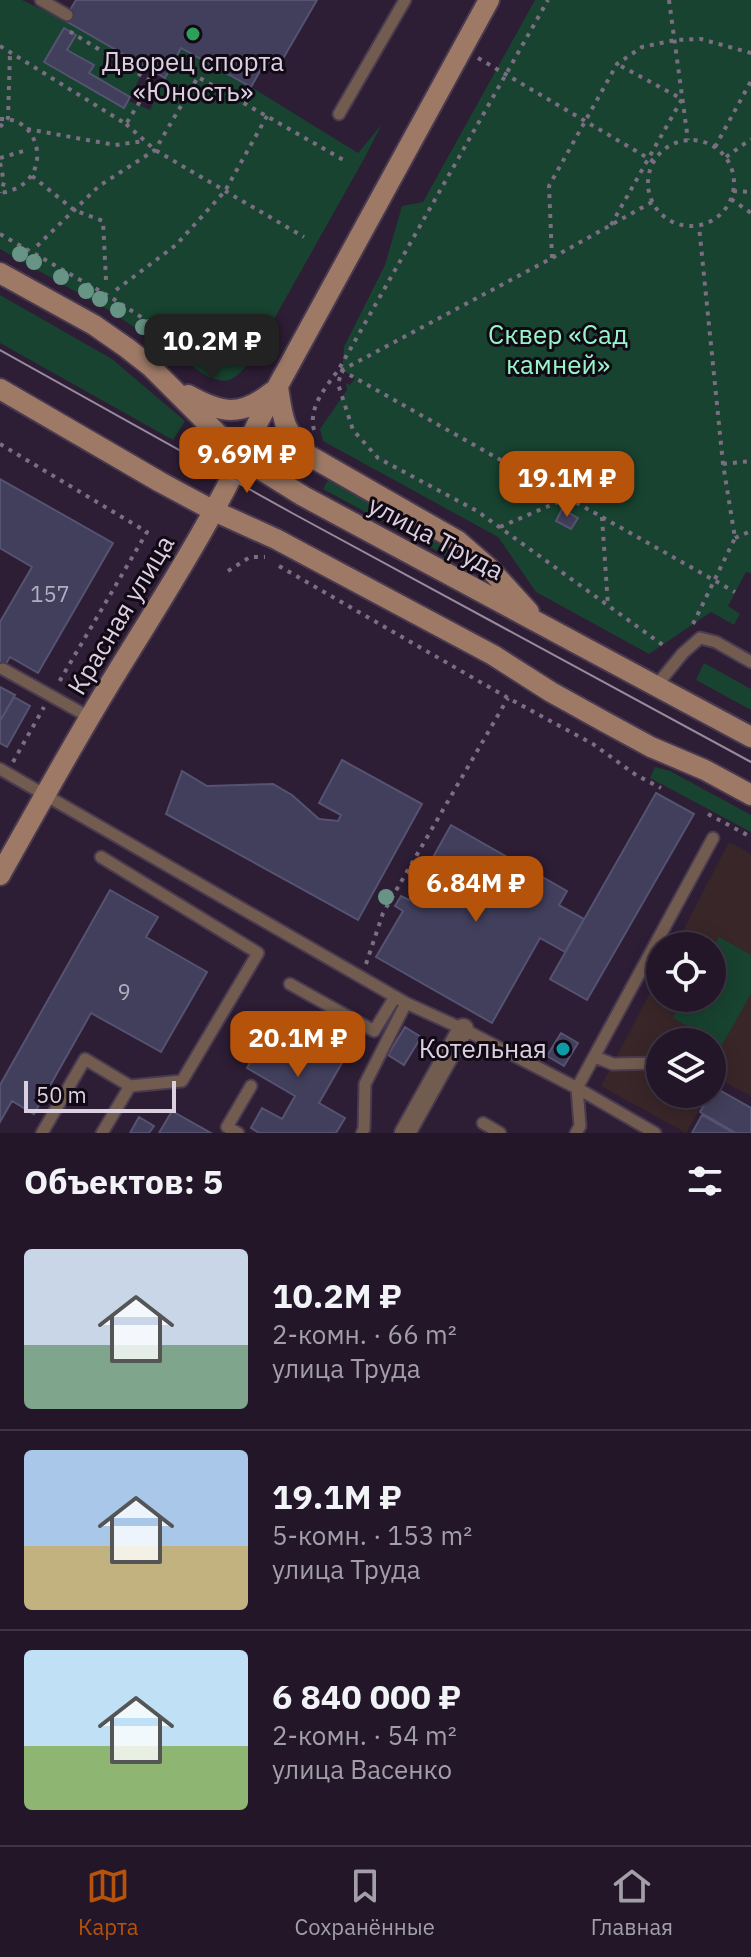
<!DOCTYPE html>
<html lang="ru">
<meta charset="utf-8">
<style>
body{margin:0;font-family:"IBM Plex Sans",sans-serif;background:#2a1f30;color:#f1f3f6;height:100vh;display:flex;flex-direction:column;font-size:30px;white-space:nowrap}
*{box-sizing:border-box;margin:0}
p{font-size:26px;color:#a29fa8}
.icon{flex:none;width:44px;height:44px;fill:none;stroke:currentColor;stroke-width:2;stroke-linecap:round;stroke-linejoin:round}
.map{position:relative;height:1133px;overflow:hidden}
.sheet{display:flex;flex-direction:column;background:#221628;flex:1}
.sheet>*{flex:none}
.tools{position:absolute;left:646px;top:932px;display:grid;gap:16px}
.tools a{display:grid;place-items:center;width:80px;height:80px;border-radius:50%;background:#221628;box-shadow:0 4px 20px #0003,0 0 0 2px #3f3545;font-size:40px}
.scale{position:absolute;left:24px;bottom:20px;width:152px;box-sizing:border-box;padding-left:8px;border:4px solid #dbd0e0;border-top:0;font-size:22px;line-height:28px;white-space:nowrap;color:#dbd0e0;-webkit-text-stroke:6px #110a15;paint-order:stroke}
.price{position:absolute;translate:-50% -68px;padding:0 18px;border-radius:16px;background:#b45309;color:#fff;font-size:26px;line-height:52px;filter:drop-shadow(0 2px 4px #0008)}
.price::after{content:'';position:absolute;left:50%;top:48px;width:24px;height:18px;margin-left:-12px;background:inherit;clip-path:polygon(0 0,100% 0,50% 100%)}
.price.on{background:#222;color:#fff}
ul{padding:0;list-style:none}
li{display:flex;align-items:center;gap:24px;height:200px;padding:0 24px}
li+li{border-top:2px solid #3f3545}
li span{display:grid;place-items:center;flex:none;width:224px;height:160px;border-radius:8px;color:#555}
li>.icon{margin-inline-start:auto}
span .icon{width:96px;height:96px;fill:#fffc;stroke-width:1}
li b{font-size:34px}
h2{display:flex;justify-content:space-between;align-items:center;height:96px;padding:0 24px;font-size:34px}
.dock{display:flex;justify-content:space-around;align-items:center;height:112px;border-top:2px solid #3f3545;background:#221628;font-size:22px;color:#a29fa8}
.dock a{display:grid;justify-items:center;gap:4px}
.dock .on{color:#b45309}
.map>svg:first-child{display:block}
.education{fill:#392628}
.green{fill:#184330}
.building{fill:#413f5c;stroke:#555371;stroke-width:2}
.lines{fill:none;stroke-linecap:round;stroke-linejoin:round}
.lane-casing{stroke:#493a50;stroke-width:15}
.street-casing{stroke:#493a50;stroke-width:24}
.secondary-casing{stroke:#493a50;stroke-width:24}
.path{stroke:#7c6e82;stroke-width:4;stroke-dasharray:4 6;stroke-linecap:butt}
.lane{stroke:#725c4f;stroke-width:11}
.street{stroke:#725c4f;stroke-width:20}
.secondary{stroke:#9e7a66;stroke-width:20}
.tram{stroke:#978a9d;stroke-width:2}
.tree{fill:#689486}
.leisure-dot{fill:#2e9e5b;stroke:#110a15;stroke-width:3}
.culture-dot{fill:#0f9aa8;stroke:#110a15;stroke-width:3}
.labels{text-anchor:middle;stroke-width:6;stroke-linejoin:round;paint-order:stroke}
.number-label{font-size:22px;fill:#b4acbf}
.poi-label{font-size:26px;fill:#dbd0e0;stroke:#110a15}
.park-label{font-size:26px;fill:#98f5c8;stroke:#110a15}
.street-label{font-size:26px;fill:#dbd0e0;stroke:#110a15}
</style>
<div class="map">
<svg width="751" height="1133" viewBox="0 0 751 1133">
<rect width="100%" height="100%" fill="#2d1d35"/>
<path class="education" d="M729,842L751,854V1096L718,1079L712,1087V1042H660V1094H708L686,1133L601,1086L660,974V998H712V946H675Z"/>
<path class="green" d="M0,0H22L64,20L145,66L129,101L150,110L165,78L181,48L251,87L358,153L382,124L365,157L250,362C235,378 231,386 208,377L110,311L0,249Z
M535,0H751V573L746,572L728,606L740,614L734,625L711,612L649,654L536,592L498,537L323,441L320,429L347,390L346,383L350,385L355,378L342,370L344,347L385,265L402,206L423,202Z
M0,295L112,359L185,421L173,440L0,343Z
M328,480L427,533L440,542L454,560L323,489Z
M704,663L751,689V710L696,680Z
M655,767L670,771L751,815V832L650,778Z
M719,937L751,955V994L722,1045L673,1018L684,998H712V949Z"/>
<path class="building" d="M76,0H317L277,69L265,62L251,87L181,48L165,78L64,20Z
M64,28L76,35L67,50L94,65L89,73L130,97L124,108L44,62Z
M0,479L113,543L38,673L10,657L0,674V622L32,567L0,548Z
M562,509L578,518L571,529L556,521Z
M0,687L15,695L0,721Z
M14,697L30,706L7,747L0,743V721Z
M342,760L422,804L358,920L166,814L182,771L207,786L273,784L292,795L319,819L338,821L341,815L319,803Z
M656,793L694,814L587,1000L550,979Z
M451,825L567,891L559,905L584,919L565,952L540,938L492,1023L376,957L403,911L395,906L401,896L409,900Z
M110,890L158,917L146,937L207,972L161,1052L91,1013L34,1114L12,1101L0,1122V1085Z
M278,1014L347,1054L319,1103L345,1118L336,1133H259L251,1128L262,1108L282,1119L295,1096L247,1068Z
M405,1027L421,1037L404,1065L388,1055Z
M561,1033L578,1043L564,1066L547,1056Z
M714,1087L751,1108V1133H736L700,1112L710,1094H712Z
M172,1111L211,1133H159Z
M702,1115L734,1133H692Z
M139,1117L154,1126L149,1133H130Z"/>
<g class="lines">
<defs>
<path id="lane" d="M41,0L67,15
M339,114L405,0
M3,669L89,717
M656,686L683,653L700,638L716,642L751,662
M0,769L406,1003L463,1029L577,1088L713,838
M101,857L258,953L182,1081L130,1086L102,1133
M290,984L374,1031L395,997
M595,1057L613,1064L660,1063
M577,1088L655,1133
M483,1123L500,1133
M42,1133L85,1059L130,1086
M238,1133L227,1127L251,1086
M362,1133L364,1129L365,1084L406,1003
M576,1133L580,1126L577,1088"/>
<path id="street" d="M405,1133L463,1029"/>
<path id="secondary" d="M0,273L94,325L127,348L150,366L242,458L303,496L751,737
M278,387C283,420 283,430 308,455L458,541L489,568L529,612
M0,389L160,482L214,511L276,539L493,655L551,692L605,722L651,747L705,770L751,795
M188,395C222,414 241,417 272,392
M0,875C35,813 69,751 106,690C159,603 216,517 257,424L489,0"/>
</defs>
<use href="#lane" class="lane-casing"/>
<use href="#street" class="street-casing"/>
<use href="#secondary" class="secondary-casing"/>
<path class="path" d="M669,0L688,140
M0,46L126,124L152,82L69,31
M478,58L653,161
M0,119C44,116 55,186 0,193
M126,124L155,150L304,237
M0,127L8,118L10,53
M27,129L115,145L145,141
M648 183a43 43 0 1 1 86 0a43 43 0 1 1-86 0Z
M715,147L751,81
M726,157L751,139
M0,158L27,150
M0,163L4,182L1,193
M32,176L74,210L103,221L106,280L105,284
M733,191L751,192
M731,199L751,213
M652,202L552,258L342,370L338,384L353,430L378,458L477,511L667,648
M611,225L682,99L617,64
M0,234L112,298L207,360L217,363L225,360L237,344
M37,246L99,186L155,150L198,77L347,162
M552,258L549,186L617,64L642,47L675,40L701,39L751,53
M116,290L176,245L225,191L267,116
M341,370L735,592
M314,430C308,407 326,387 339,369L548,0
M0,444L147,532L59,682
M723,464L751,461
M602,517L608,606
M500,527L567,498
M735,538L751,531
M279,566L508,698L593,744L636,775L661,788
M228,571L250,557H265
M693,624L735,538L723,464L699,226
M13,762L44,707
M708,814L751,837
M366,964L383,913L508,698"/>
<use href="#lane" class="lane"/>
<use href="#street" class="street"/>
<use href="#secondary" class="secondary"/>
<path class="tram" d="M0,350L292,513L751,762"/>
</g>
<g class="tree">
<circle cx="20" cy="254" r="8"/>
<circle cx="34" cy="262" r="8"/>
<circle cx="61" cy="277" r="8"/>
<circle cx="86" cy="291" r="8"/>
<circle cx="100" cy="299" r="8"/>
<circle cx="118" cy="310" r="8"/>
<circle cx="143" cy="327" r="8"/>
<circle cx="170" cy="345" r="8"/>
<circle cx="386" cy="897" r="8"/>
</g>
<circle class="leisure-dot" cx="193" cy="34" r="8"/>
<circle class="culture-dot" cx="563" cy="1049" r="8"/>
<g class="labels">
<g class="number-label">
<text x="50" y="602">157</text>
<text x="124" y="1000">9</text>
</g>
<g class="poi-label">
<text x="193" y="71">Дворец спорта<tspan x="193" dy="30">«Юность»</tspan></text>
<text x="547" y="1058" text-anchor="end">Котельная</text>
</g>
<g class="park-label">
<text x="558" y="344">Сквер «Сад<tspan x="558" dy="30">камней»</tspan></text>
</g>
<g class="street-label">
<text transform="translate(436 538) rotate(28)" y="9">улица Труда</text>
<text transform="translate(121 615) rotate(-59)" y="9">Красная улица</text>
</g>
</g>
</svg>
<div class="tools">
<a><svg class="icon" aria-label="locate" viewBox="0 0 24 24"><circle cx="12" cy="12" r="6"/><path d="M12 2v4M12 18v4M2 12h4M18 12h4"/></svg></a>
<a><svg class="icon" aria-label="layers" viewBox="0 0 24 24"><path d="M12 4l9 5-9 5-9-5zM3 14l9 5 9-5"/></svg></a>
</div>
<div class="scale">50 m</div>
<b class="price on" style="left:212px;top:382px">10.2M ₽</b>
<b class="price" style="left:247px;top:495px">9.69M ₽</b>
<b class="price" style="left:567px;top:519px">19.1M ₽</b>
<b class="price" style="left:476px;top:924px">6.84M ₽</b>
<b class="price" style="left:298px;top:1079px">20.1M ₽</b>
</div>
<section class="sheet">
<h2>Объектов: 5<svg class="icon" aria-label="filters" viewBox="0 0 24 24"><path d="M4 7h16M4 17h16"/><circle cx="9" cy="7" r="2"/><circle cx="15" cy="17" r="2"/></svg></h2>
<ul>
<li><span style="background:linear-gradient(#c9d6e8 60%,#7fa58c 0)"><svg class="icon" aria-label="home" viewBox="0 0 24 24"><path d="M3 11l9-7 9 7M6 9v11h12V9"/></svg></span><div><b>10.2M ₽</b><p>2-комн. · 66 m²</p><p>улица Труда</p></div></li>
<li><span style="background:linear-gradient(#a9c7e8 60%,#c2b280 0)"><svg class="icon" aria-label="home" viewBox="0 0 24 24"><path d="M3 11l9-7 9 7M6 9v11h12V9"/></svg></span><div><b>19.1M ₽</b><p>5-комн. · 153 m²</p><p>улица Труда</p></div></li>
<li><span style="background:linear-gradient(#bfe0f5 60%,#8fb573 0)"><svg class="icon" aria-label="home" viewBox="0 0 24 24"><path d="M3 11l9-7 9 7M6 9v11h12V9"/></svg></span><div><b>6 840 000 ₽</b><p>2-комн. · 54 m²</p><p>улица Васенко</p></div></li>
</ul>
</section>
<nav class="dock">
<a class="on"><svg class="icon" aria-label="map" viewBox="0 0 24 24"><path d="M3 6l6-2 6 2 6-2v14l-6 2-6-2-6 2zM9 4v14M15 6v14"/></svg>Карта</a>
<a><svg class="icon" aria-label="saved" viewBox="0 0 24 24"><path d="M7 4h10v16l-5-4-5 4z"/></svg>Сохранённые</a>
<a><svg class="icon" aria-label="home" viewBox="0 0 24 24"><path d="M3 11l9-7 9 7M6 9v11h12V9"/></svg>Главная</a>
</nav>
